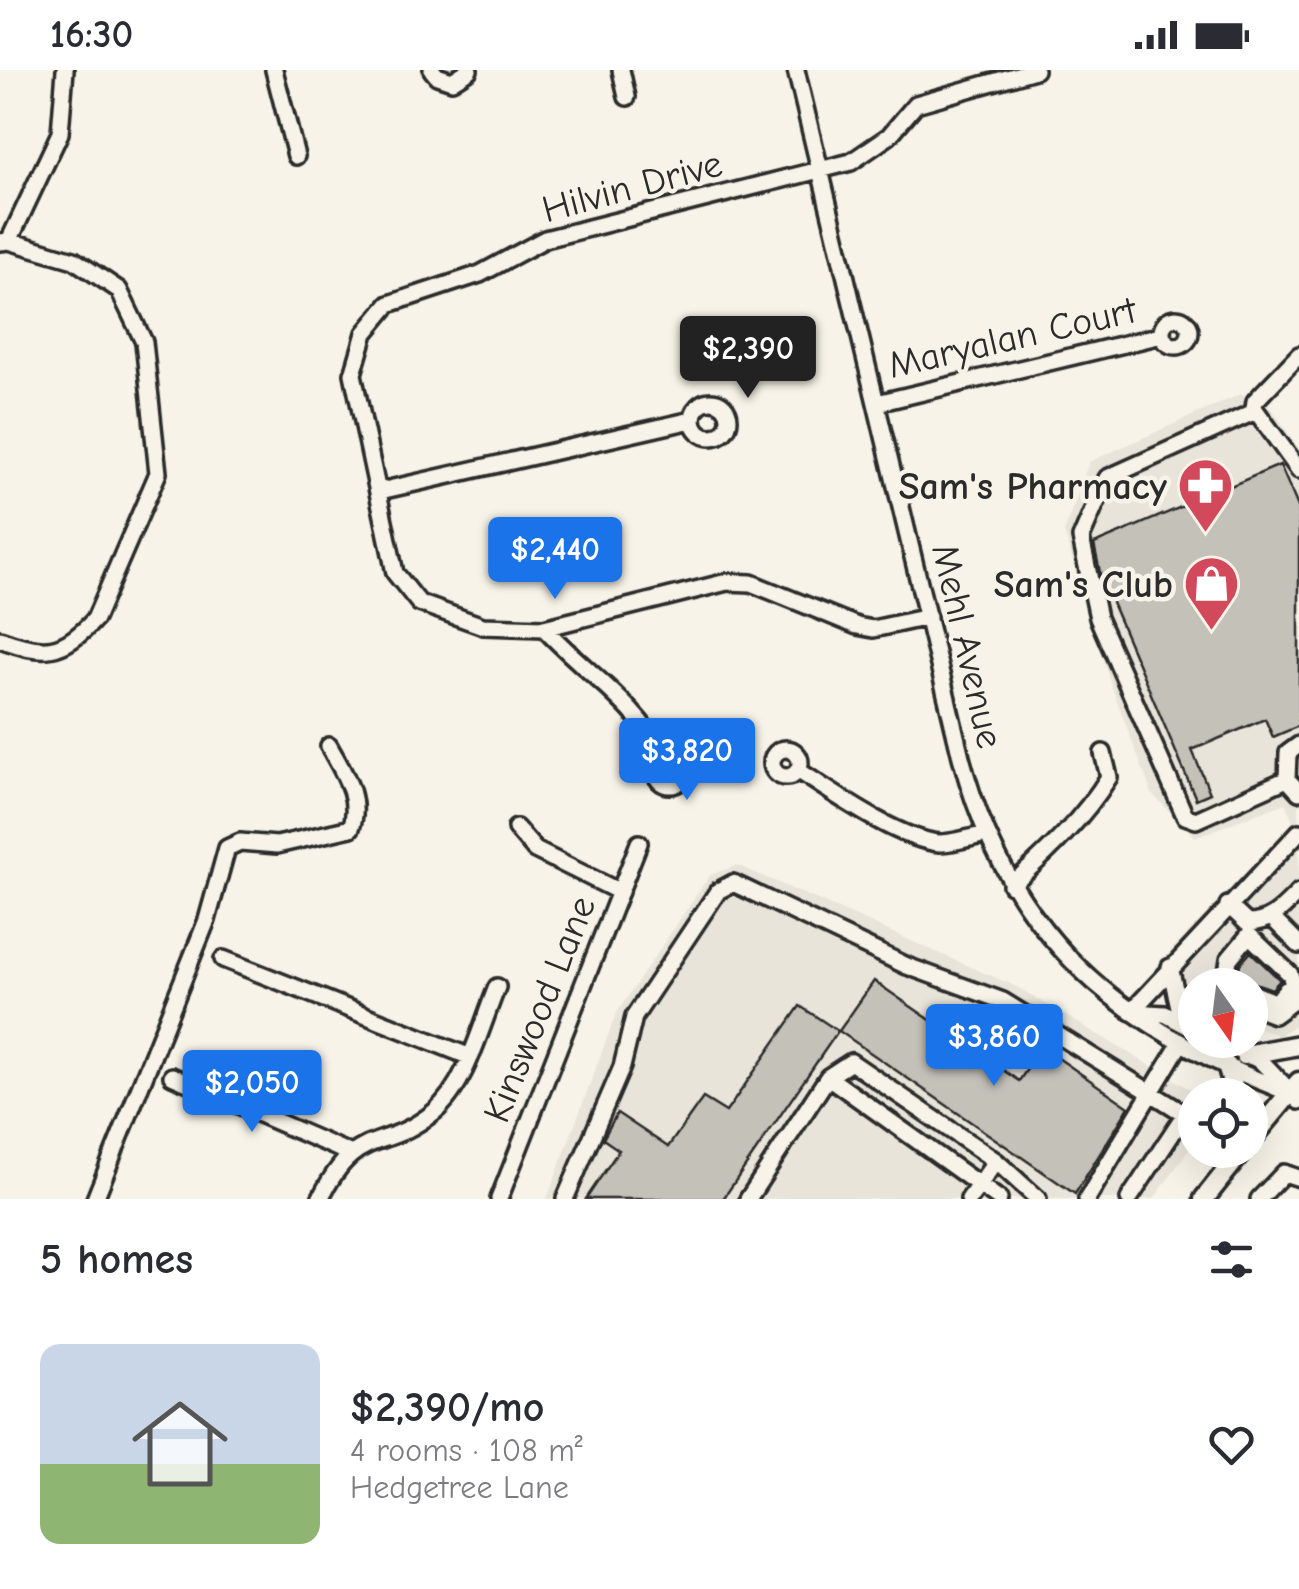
<!DOCTYPE html>
<meta charset="utf-8">
<style>
body{margin:0;font-family:"Comic Neue",sans-serif;background:#f2f2f3;color:#2b2b33;height:100vh;display:flex;flex-direction:column;font-size:38px;white-space:nowrap}
*{box-sizing:border-box;margin:0}
p{font-size:32px;color:#7c7c81}
.icon{flex:none;width:55px;height:55px;fill:none;stroke:currentColor;stroke-width:2;stroke-linecap:round;stroke-linejoin:round}
.map{position:relative;height:1129px;overflow:hidden}
.sheet{display:flex;flex-direction:column;background:#fff;flex:1}
.sheet>*{flex:none}
.needle{width:65px;rotate:166deg}
.tools{position:absolute;left:1178px;top:898px;display:grid;gap:20px}
.tools a{display:grid;place-items:center;width:90px;height:90px;border-radius:50%;background:#fff;box-shadow:0 10px 40px #0002;font-size:50px}
.price{position:absolute;translate:-50% -85px;padding:0 22px;border-radius:10px;background:#1a73e8;color:#fff;font-size:32px;line-height:65px;filter:drop-shadow(0 2px 5px #0008)}
.price::after{content:'';position:absolute;left:50%;top:60px;width:30px;height:22px;margin-left:-15px;background:inherit;clip-path:polygon(0 0,100% 0,50% 100%)}
.price.active{background:#222;color:#fff}
ul{padding:0;list-style:none}
li{display:flex;align-items:center;gap:30px;height:250px;padding:0 40px}
li+li{border-top:2px solid #e1e1e2}
li span{display:grid;place-items:center;flex:none;width:280px;height:200px;border-radius:20px;color:#555}
li>.icon{margin-inline-start:auto}
span .icon{width:120px;height:120px;fill:#fffc;stroke-width:1}
li b{font-size:42px}
h2{display:flex;justify-content:space-between;align-items:center;height:120px;padding:0 40px;font-size:42px}
.status{display:flex;justify-content:space-between;align-items:center;height:70px;padding:0 50px;background:#fff;direction:ltr}
.status svg{height:28px;fill:currentColor}
.map>svg:first-child{display:block}
.built{fill:#e8e4da}
.building{fill:#c4c1b9;stroke:#2b2b2b;stroke-width:2.5}
.lines{fill:none;stroke-linecap:round;stroke-linejoin:round}
.minor-casing{stroke:#2b2b2b;stroke-width:22}
.major-casing{stroke:#2b2b2b;stroke-width:25}
.minor{stroke:#f7f3e8;stroke-width:15}
.major{stroke:#f7f3e8;stroke-width:18}
.labels{text-anchor:middle;stroke-width:9;stroke-linejoin:round;paint-order:stroke}
.street-label{font-size:38px;fill:#2b2b2b;stroke:#f7f3e8}
.poi-label{font-size:38px;font-weight:bold;fill:#2b2b2b;stroke:#f7f3e8;text-anchor:end}
</style>
<div class="status"><b>16:30</b><svg viewBox="0 0 49 12"><path d="M0 12V9h3v3zM5 12V6h3v6zM10 12V3h3v9zM15 12V0h3v12zM26 1h20v11H26zM47 4h2v5h-2z"/></svg></div>
<div class="map">
<svg width="1299" height="1129" viewBox="0 0 1299 1129">
<rect width="100%" height="100%" fill="#f7f3e8"/>
<filter id="ink" filterUnits="userSpaceOnUse"><feTurbulence type="fractalNoise" baseFrequency=".01" numOctaves="2"/><feDisplacementMap in="SourceGraphic" scale="20" xChannelSelector="R" yChannelSelector="G"/><feConvolveMatrix kernelMatrix="1 2 1 2 8 2 1 2 1" color-interpolation-filters="sRGB"/></filter>
<g filter="url(#ink)">
<path class="built" d="M1241,324L1272,339L1299,379V952L1279,966L1250,954V915H1195V930L1155,898L1293,752L1286,733L1195,767L1152,724L1112,618L1064,462L1089,392Z
M737,795L1019,918L1200,1025H1195V1071L1154,1129H547L616,944L710,805Z"/>
<path class="building" d="M1280,395L1299,439V656L1273,667L1265,649L1192,680L1210,723L1196,729L1101,507L1094,474Z
M1251,882L1280,910L1272,919L1238,907L1240,894Z
M874,911L1019,1011L1042,977L1129,1037L1075,1124L839,961Z
M800,936L838,961L723,1129H586L619,1080L603,1069L617,1043L668,1077L703,1028L726,1042Z"/>
<g class="lines">
<defs>
<path id="minor" d="M274,0L296,86
M432,0L437,6L452,11L469,0
M621,0L627,27
M796,0L961,687C1008,867 1121,959 1290,1023
M9,171L60,63L65,0
M0,172L9,171L74,190L119,220L144,272L158,403L95,549C63,585 43,585 0,569
M1162 262a14 14 0 1 1 28 0a14 14 0 1 1-28 0Z
M1299,285L1255,331L1254,338L1299,400
M693 349a18 18 0 1 1 36 0a18 18 0 1 1-36 0Z
M877,333L1162,265
M1256,341L1107,408L1081,468L1098,548L1185,746L1196,750L1287,709
M380,421L692,350
M928,547L873,559L857,556L751,513L727,512L544,558L483,556L419,533L395,503L353,304L365,263L389,234L480,204L545,169L851,92L889,66L916,34L1035,0
M544,558C584,602 637,633 663,687
M1299,675L1288,683L1287,709L1299,722
M772 693a14 14 0 1 1 28 0a14 14 0 1 1-28 0Z
M655 700a15 15 0 1 1 30 0a15 15 0 1 1-30 0Z
M799,701C833,723 899,770 940,773C954,773 972,767 987,764
M516,758L535,780L620,822
M1011,815C1047,783 1083,749 1109,707L1103,683
M1228,835L1247,853C1271,853 1283,838 1299,822
M1272,848L1299,875
M1249,865L1290,904L1297,928L1274,945L1250,936
M223,889L468,986
M1170,897L1179,937L1193,958
M1225,915L1229,889L1249,865
M1250,922L1276,933L1286,920
M1131,942L1299,762
M1131,942L1165,944L1195,960
M1215,970L1261,991L1299,1031
M172,1006L349,1083
M828,1007L999,1129
M996,1091L1038,1129
M95,1129L207,850L227,778L240,772L277,775L351,758C362,728 343,702 329,676
M320,1129C357,1054 380,1085 434,1042C467,1015 481,955 497,917
M499,1129L639,773
M565,1129L622,997L634,947L718,821L733,813L907,896L1003,931L1185,1044L1129,1129
M748,1129L828,1007L851,992L996,1091L969,1129
M1087,1129L1180,974
M1259,1129L1284,1103L1299,1108"/>
<path id="major" d="M1245,985L1299,975
M1227,996L1236,1025
M1250,1071L1299,1012
M1204,1129L1243,1080"/>
</defs>
<use href="#minor" class="minor-casing"/>
<use href="#major" class="major-casing"/>
<use href="#minor" class="minor"/>
<use href="#major" class="major"/>
</g>
</g>
<defs>
<symbol id="pharmacy-pin" viewBox="-11 -11 22 30"><path d="M0 17L-7.5 6A9.5 9.5 0 1 1 7.5 6Z" fill="#d1495b" stroke="#f7f3e8"/><path d="M-2-6h4v4h4v4h-4v4h-4v-4h-4v-4h4Z" fill="#fff"/></symbol>
<symbol id="shop-pin" viewBox="-11 -11 22 30"><path d="M0 17L-7.5 6A9.5 9.5 0 1 1 7.5 6Z" fill="#d1495b" stroke="#f7f3e8"/><path d="M-5-2.5h2.3a2.7 3.5 0 0 1 5.4 0H5L5.5 6h-11ZM-1.5-2.5h3a1.5 2.3 0 0 0-3 0Z" fill="#fff"/></symbol>
</defs>
<g fill-rule="evenodd">
<use href="#pharmacy-pin" x="1174" y="384" width="63" height="86"/>
<use href="#shop-pin" x="1180" y="482" width="63" height="86"/>
</g>
<g class="labels">
<g class="street-label">
<text transform="translate(632 116) rotate(-15)" y="13">Hilvin Drive</text>
<text transform="translate(1012 267) rotate(-13)" y="13">Maryalan Court</text>
<text transform="translate(968 576) rotate(77)" y="13">Mehl Avenue</text>
<text transform="translate(539 939) rotate(-68)" y="13">Kinswood Lane</text>
</g>
<g class="poi-label">
<text x="1167" y="429">Sam's Pharmacy</text>
<text x="1173" y="527">Sam's Club</text>
</g>
</g>
</svg>
<div class="tools">
<a><svg class="needle" viewBox="-14 -14 28 28"><path d="M0-13l5 13h-10z" fill="#e53935"/><path d="M0 13l5-13h-10z" fill="#7c7c81"/></svg></a>
<a><svg class="icon" aria-label="locate" viewBox="0 0 24 24"><circle cx="12" cy="12" r="6"/><path d="M12 2v4M12 18v4M2 12h4M18 12h4"/></svg></a>
</div>
<b class="price active" style="left:748px;top:331px">$2,390</b>
<b class="price" style="left:555px;top:532px">$2,440</b>
<b class="price" style="left:687px;top:733px">$3,820</b>
<b class="price" style="left:994px;top:1019px">$3,860</b>
<b class="price" style="left:252px;top:1065px">$2,050</b>
</div>
<section class="sheet">
<h2>5 homes<svg class="icon" aria-label="filters" viewBox="0 0 24 24"><path d="M4 7h16M4 17h16"/><circle cx="9" cy="7" r="2"/><circle cx="15" cy="17" r="2"/></svg></h2>
<ul>
<li><span style="background:linear-gradient(#c9d6e8 60%,#8fb573 0)"><svg class="icon" aria-label="home" viewBox="0 0 24 24"><path d="M3 11l9-7 9 7M6 9v11h12V9"/></svg></span><div><b>$2,390/mo</b><p>4 rooms · 108 m²</p><p>Hedgetree Lane</p></div><svg class="icon" aria-label="heart" viewBox="0 0 24 24"><path d="M12 20l-8-8c-3-5 5-10 8-4 3-6 11-1 8 4z"/></svg></li>
</ul>
</section>
